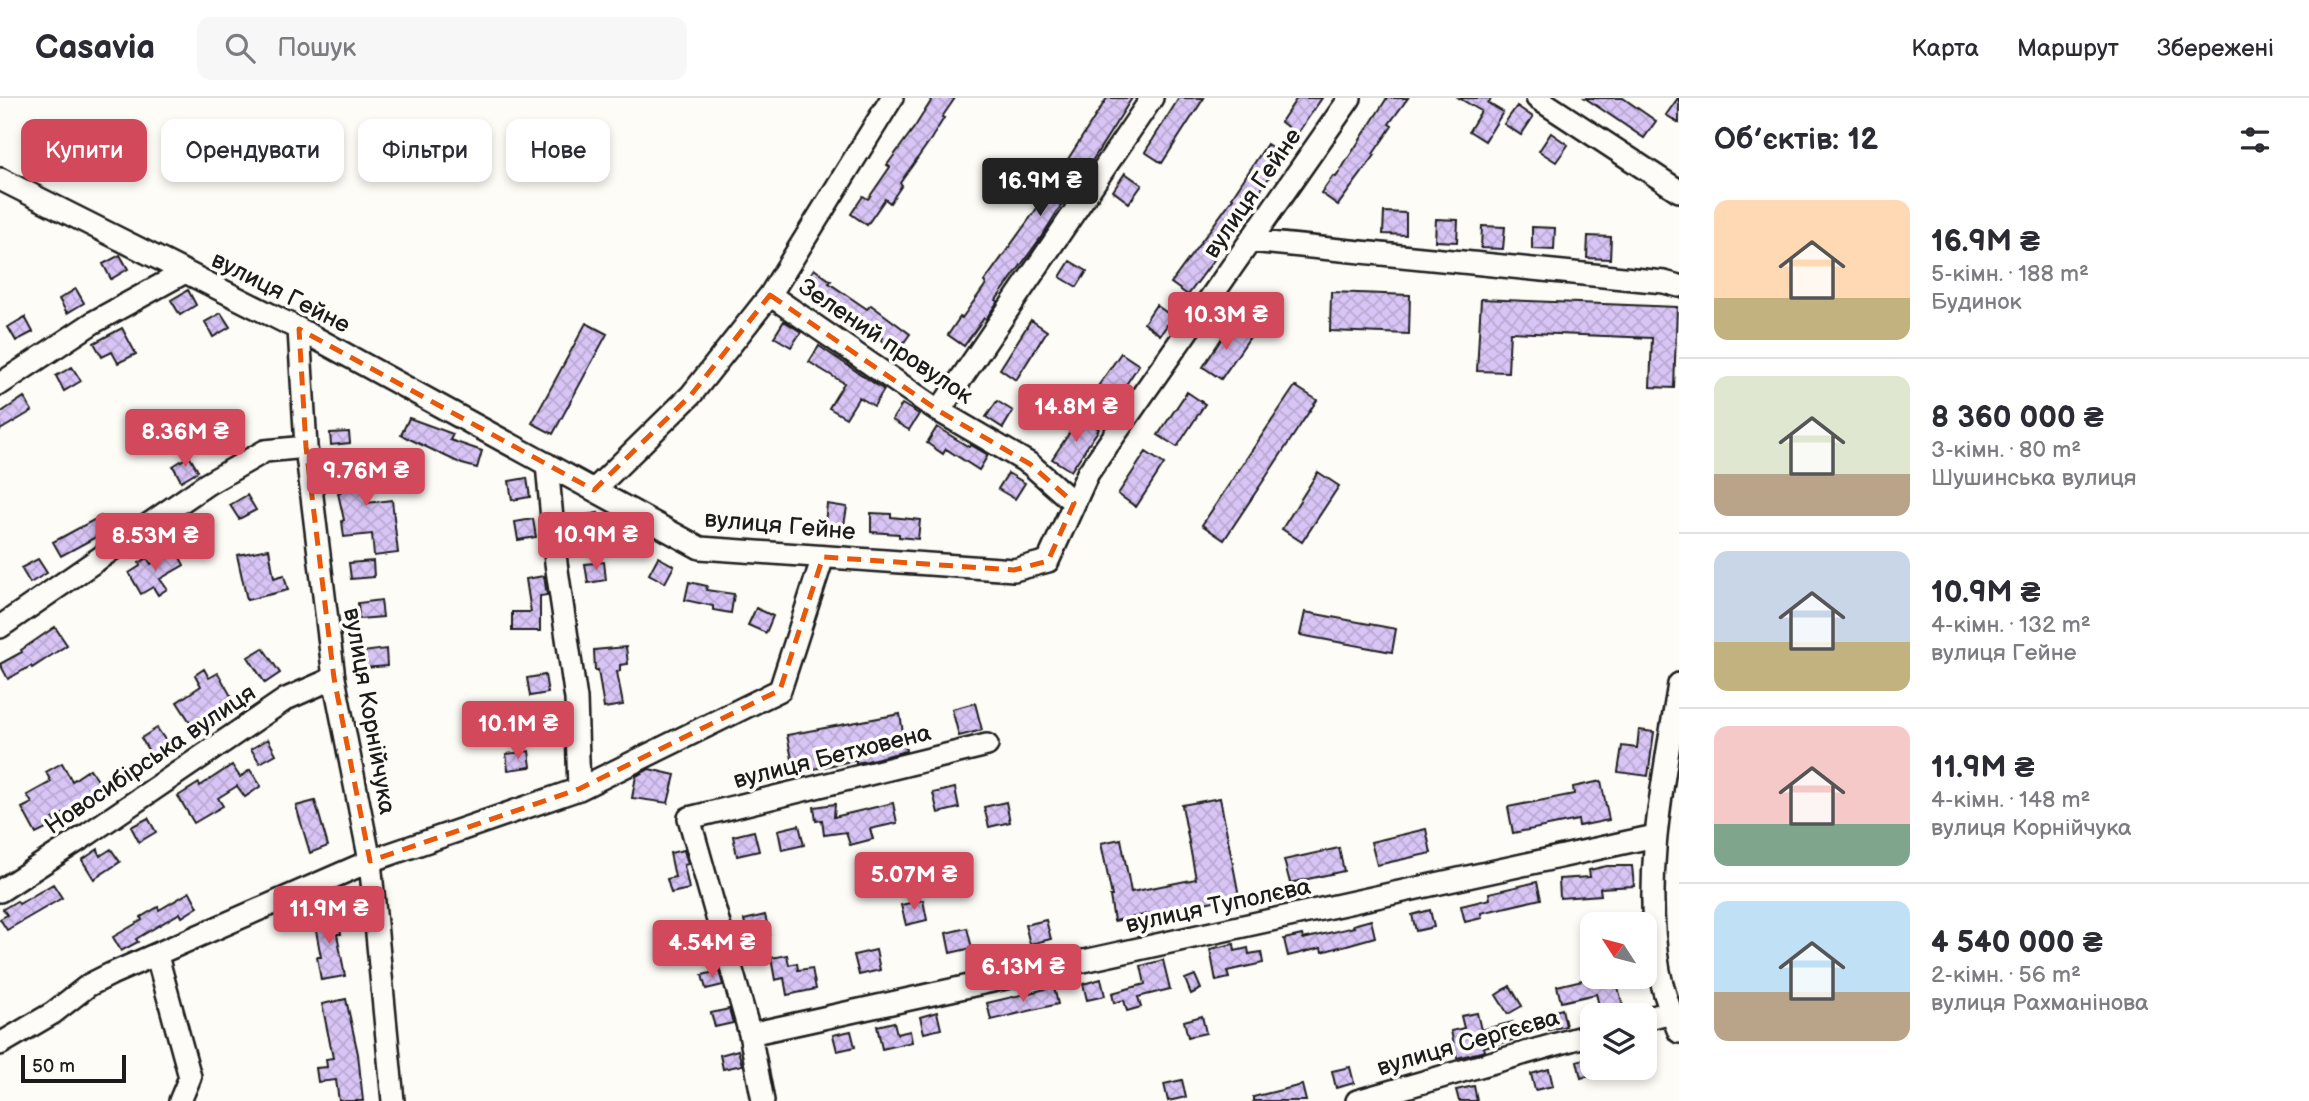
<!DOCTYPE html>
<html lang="uk">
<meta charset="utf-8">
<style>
body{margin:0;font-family:"Balsamiq Sans",sans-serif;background:#f7f7f7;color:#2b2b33;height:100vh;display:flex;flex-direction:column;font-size:26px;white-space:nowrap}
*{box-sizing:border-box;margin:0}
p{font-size:23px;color:#7c7c81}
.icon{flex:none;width:38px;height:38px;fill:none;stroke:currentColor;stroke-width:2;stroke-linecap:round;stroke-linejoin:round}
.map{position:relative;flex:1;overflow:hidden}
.drawer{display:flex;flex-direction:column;background:#fff;width:630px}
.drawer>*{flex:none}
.guide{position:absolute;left:21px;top:21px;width:665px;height:63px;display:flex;gap:14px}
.needle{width:46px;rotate:306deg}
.buttons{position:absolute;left:1580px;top:814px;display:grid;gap:14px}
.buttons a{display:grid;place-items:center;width:77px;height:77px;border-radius:14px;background:#fff;box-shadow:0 4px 10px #0003;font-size:35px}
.scale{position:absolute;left:21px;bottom:18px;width:105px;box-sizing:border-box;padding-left:7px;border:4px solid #1c1c1c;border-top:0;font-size:19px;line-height:24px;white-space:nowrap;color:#1c1c1c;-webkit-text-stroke:5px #fdfcf7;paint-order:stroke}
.price{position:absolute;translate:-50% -60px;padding:0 16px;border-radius:7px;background:#d1495b;color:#fff;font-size:23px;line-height:46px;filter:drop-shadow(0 2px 4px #0008)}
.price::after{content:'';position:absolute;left:50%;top:42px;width:21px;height:16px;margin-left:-10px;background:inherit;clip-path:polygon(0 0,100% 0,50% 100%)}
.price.current{background:#222;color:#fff}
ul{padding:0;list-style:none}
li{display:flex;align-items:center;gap:21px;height:175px;padding:0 35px}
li+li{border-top:2px solid #e1e1e2}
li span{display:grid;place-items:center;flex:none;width:196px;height:140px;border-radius:14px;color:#555}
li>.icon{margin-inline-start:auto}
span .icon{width:84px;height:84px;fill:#fffc;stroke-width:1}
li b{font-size:30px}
h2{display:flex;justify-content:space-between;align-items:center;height:84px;padding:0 35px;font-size:30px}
.pill{padding:0 24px;border-radius:14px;background:#fff;box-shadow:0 4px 10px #0003;font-size:24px;line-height:63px}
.pill.current{background:#d1495b;color:#fff}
header{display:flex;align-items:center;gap:42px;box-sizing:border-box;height:98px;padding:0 35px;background:#fff;border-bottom:2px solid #e1e1e2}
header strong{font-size:33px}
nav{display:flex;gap:38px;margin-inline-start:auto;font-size:24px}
.search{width:490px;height:63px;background:#f7f7f7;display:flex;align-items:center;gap:18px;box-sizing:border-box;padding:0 24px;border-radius:14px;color:#7c7c81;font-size:26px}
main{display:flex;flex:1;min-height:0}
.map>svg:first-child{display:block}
.building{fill:url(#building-cross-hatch);stroke:#1c1c1c;stroke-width:2}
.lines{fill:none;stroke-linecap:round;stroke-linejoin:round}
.minor-casing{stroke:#1c1c1c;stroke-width:26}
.minor{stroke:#fdfcf7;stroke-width:21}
.marked{fill:none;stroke:#e8590c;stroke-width:5;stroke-dasharray:14 9;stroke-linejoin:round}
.labels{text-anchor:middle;stroke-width:7;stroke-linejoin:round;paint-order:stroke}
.street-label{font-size:24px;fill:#1c1c1c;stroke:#fdfcf7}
</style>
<header>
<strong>Casavia</strong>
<div class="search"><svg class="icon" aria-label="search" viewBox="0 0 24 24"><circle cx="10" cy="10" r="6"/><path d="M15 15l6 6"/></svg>Пошук</div>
<nav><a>Карта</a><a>Маршрут</a><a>Збережені</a></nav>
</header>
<main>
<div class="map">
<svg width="1679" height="1003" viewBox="0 0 1679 1003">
<defs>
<pattern id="building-cross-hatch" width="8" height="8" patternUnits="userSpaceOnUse" patternTransform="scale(1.75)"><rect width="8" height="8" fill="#d8c5f6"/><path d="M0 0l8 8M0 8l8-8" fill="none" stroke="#b9a9d2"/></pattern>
</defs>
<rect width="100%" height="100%" fill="#fdfcf7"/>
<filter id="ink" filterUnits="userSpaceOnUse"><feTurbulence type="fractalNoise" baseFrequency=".0143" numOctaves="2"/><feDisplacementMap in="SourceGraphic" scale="14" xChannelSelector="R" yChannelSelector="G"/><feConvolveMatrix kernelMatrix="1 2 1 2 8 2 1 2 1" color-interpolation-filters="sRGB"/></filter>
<g filter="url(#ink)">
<path class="building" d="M933,0H955L942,19L944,20L931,41L900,85L902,87L890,105L885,101L867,127L851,116L863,98L868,101L890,69L887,67L916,27Z
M1107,0H1132L1092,63L1060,105L1062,106L1044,135L996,202L998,203L986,221L984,220L964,248L948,237L960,219L962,220L986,186L984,184L1035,113L1049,90L1047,88L1059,70L1061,72Z
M1179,0H1204L1162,65L1145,54Z
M1297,0H1322L1297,36L1281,24Z
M1387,0H1408L1389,26L1392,28L1373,56L1375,57L1338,107L1321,95L1333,78L1336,79Z
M1459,0H1492L1488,5L1503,14L1485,43L1469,33L1481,13Z
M1585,0H1623L1656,23L1644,40Z
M1678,0H1679V25L1666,17Z
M1517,8L1533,19L1521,37L1504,26Z
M1551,35L1568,47L1556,64L1539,53Z
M1267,46L1284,57L1240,123L1242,124L1188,197L1171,185L1233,100L1232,99Z
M1125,75L1142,87L1129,105L1113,93Z
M1384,114L1406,115V137L1383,136Z
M1436,121L1458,122L1457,144L1435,143Z
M1482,128L1505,129L1503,151L1481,150Z
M1532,129L1555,130L1554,152L1532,151Z
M1588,138L1611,139L1610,161L1587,160Z
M120,157L128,171L111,181L103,166Z
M1070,163L1087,173L1077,189L1060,179Z
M814,171L831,183L829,185L867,211L871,207L910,236L897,254L881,242L882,240L845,215L842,220L825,208L827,206L802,189Z
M76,191L84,205L67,215L59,201Z
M188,192L196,207L180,217L171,202Z
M1331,194L1410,197L1409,236L1330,233Z
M1481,201L1677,209L1674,290L1650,289L1652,240L1510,234L1508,274L1477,273Z
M1156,207L1173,219L1160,237L1144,225Z
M221,215L230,229L213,239L205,224Z
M25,219L33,234L16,243L8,229Z
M1031,222L1047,233L1016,282L1000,271Z
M784,223L801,234L791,249L774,239Z
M586,225L607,236L553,336L532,325Z
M1231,226L1250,239L1221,281L1203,269Z
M122,230L136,256L118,265L112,254L102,259L94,245Z
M819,248L884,292L874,308L859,299L846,320L829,310L844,285L809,264Z
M1121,255L1139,267L1111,309L1092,297Z
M72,269L81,283L64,293L56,278Z
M1295,288L1317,302L1224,442L1202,427Z
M1187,294L1205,306L1177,349L1158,337Z
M24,299L32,313L0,332V315Z
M997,303L1013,313L1003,330L986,319Z
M902,306L919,316L909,332L892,322Z
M1080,319L1099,331L1071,373L1052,361Z
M409,320L453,336L450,342L482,353L477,370L462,366L401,337Z
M937,329L969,349L971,347L988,357L979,372L946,351L943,356L927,345Z
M349,334L350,345L331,347L330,335Z
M365,353L367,369L363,370L367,405L392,402L398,455L374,458L372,436L344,439L342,423L344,422L338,395L344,392L342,356Z
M1146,354L1164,366L1136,409L1118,396Z
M189,358L198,373L181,383L173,368Z
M1318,374L1339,388L1302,444L1282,431Z
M1008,375L1025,385L1015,401L998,391Z
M527,380L530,399L512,402L509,383Z
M247,397L256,412L239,421L230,407Z
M827,406L847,409L844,427L825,425Z
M598,415L601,434L582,437L580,418Z
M871,415L891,416V419L920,422L918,441L899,439V436L871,434Z
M101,418L109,432L61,458L53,444Z
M533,421L536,439L518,442L515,424Z
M269,451L274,480L284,477L288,492L247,502L237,457Z
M176,452L184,467L160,481L167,491L158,497L153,489L141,496L129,475L140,468L139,465L147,460L151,466Z
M658,459L674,468L665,485L649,476Z
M38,461L47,475L30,485L21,470Z
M373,463L374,479L351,481L349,465Z
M604,464L606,482L588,485L585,466Z
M544,478L547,497L540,498V533H512V514H531L526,481Z
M689,484L707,488L706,492L734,496L731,515L713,512V508L685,502Z
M381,502L383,519L359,521L358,505Z
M756,510L773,518L766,535L748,527Z
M1305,514L1396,531L1392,554L1300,537Z
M55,529L67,547L32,570L31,568L8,581L0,566L22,554L21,552Z
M626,549L628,566L620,567V573L617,574L623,607L604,610L598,572H595L594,552Z
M263,550L280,575L265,585L248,559Z
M386,551L387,568L364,570L362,554Z
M204,571L209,580L218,575L236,607L217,617L216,615L194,630L177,604L201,588L195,577Z
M545,577L548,595L530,598L527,580Z
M975,605L982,632L959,638L952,611Z
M900,616L906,653L867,663L856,665V662L795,675L787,637Z
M157,630L170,649L153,660L141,640Z
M1639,632L1654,634L1648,678L1618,674L1622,648L1637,650Z
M268,641L276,656L260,665L251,651Z
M529,653L531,669L508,672L506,656Z
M62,665L72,683L90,671L103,690L83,703L84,705L53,721L56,726L36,736L22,710L32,705L27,697L51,684L46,674Z
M232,667L240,679L250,672L261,688L245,699L237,688L218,700L223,708L194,725L178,698L199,685L200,688Z
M649,671L675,677L668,705L632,700L636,678Z
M1601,683L1609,722L1579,728L1578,722L1513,735L1508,709L1574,696L1573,689Z
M955,690L959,710L938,715L933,695Z
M1220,700L1239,798L1114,823L1110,798H1112L1101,745L1121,741L1131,794L1196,781L1182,707Z
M315,703L328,748L310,755L296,708Z
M1006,704L1010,724L989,729L984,709Z
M893,705L897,725L870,731L873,741L850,747L846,734L824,737L822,722L816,723L814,709L835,706L834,719Z
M148,720L156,734L139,744L131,729Z
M799,727L804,747L782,752L778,732Z
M1426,731L1431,755L1377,767L1371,744Z
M754,733L759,753L737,758L733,738Z
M1339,750L1344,773L1290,785L1284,762Z
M98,751L100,758L111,751L120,764L94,781L82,762Z
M684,752L688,766L684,767L689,791L671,795L667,781L675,779L670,755Z
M1607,768H1632L1634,788L1600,790L1601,797L1560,800L1559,781L1590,779L1589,772Z
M1537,784L1541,801L1481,815L1482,820L1465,824L1461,808L1490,801L1489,795Z
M53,786L62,800L7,832L0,821L7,817L3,811L17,803L19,806Z
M190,794L198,809L182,819L180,815L136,841L138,844L121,853L113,839L142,822L141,819L158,809L159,812Z
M923,802L927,822L906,827L901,807Z
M1430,812L1434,829L1416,833L1412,817Z
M337,813L341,836H337L345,878L321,882L317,859H321L313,817Z
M765,817L770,837L749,842L744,822Z
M1046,822L1051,841L1030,846L1025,827Z
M1371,822L1375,839L1322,854L1321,850L1288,858L1284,841L1302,837L1303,841L1354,829L1353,827Z
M967,830L972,850L950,855L946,835Z
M707,831L711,845L694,849L691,835Z
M1234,846L1235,853L1248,850L1249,856L1261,854L1263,865L1227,873L1229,880L1216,883L1210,851Z
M876,852L880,872L859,877L854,857Z
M787,857L789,867L797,865L798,872L812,870L816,891L787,897L784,880L775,882L771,860Z
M1163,862L1170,891L1138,899L1141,909L1127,913L1124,902L1114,905L1112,895L1145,886L1141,868Z
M719,873L723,887L706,891L702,877Z
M1195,877L1201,891L1191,896L1185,881Z
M1599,878H1615L1623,908L1601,914L1596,896L1561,904L1557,888Z
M1101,881L1105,898L1087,902L1083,886Z
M1510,888L1522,908L1508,916L1496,897Z
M1054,889L1058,906L991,922L987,905Z
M346,901L358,956L363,1003H339L336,982L318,984L316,970L327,969L326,961L333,960L322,906Z
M729,911L733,925L715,929L711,915Z
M1562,911L1566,928L1549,932L1545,916Z
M937,914L941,931L924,935L920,919Z
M1477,915L1481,932L1513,924L1517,941L1484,949L1485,953L1457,960L1451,933L1464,930L1461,918Z
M1202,918L1206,935L1188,939L1184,923Z
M894,924L897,936L910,933L912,944L882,951L877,928Z
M851,933L855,949L837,953L833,937Z
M738,952L742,967L723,971L720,957Z
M1592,959V977L1581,980L1577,963Z
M1350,969L1354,985L1336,990L1332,973Z
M1549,971L1553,988L1535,992L1531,976Z
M1182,982L1186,999L1168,1003L1164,986Z
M1302,987L1306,1003H1253V999Z
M1474,988L1477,1003H1459L1456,992Z"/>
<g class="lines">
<defs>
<path id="minor" d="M1537,0L1679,93
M0,81L299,231L700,450L1014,472L1048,463L1088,375L1350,0
M1250,143L1664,184L1679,188
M770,197L939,313L1030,366L1074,405
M299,231L306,349L334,580L370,763L393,1003
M0,286L94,224L185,174
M939,313L1152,0
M547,366L556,465L576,601L579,691
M594,392L691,297L770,197L892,0
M0,529L207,386L265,353L306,349
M1679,586C1664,678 1642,779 1659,873C1663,894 1671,915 1679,934
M0,793L88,736L286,601L334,580
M157,858L190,979L180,1003
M1645,921L1671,914
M750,936L1655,738
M0,946L53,915L89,887L111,876L370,763L579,691L780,592L823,459
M763,1003L750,936L689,720L987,647
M1357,1003L1592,936"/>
</defs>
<use href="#minor" class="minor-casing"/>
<use href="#minor" class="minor"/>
</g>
</g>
<path class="marked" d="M770,197L939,313L1030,366L1074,405L1048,463L1014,472L823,459L780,592L579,691L370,763L334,580L306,349L299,231L594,392L691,297Z"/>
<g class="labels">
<g class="street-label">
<text transform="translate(1252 95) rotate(-55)" y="8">вулиця Гейне</text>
<text transform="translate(281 194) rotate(27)" y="8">вулиця Гейне</text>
<text transform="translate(886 243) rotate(34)" y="8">Зелений провулок</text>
<text transform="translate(780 427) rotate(5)" y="8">вулиця Гейне</text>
<text transform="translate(370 613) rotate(80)" y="8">вулиця Корнійчука</text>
<text transform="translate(832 658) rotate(-14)" y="8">вулиця Бетховена</text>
<text transform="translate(150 661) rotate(-34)" y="8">Новосибірська вулиця</text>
<text transform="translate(1218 807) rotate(-12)" y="8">вулиця Туполєва</text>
<text transform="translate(1468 944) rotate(-16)" y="8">вулиця Сергєєва</text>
</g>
</g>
</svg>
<div class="buttons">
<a><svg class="needle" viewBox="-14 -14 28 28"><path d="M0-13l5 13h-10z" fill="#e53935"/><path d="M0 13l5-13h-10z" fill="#7c7c81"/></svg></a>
<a><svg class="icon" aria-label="layers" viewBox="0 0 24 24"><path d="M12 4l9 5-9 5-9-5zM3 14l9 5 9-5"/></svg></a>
</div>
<div class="scale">50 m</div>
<b class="price current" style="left:1040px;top:120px">16.9M ₴</b>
<b class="price" style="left:1226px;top:254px">10.3M ₴</b>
<b class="price" style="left:1076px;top:346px">14.8M ₴</b>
<b class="price" style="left:185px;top:371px">8.36M ₴</b>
<b class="price" style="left:366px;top:410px">9.76M ₴</b>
<b class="price" style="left:596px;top:474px">10.9M ₴</b>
<b class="price" style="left:155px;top:475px">8.53M ₴</b>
<b class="price" style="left:518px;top:663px">10.1M ₴</b>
<b class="price" style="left:914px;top:814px">5.07M ₴</b>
<b class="price" style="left:329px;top:848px">11.9M ₴</b>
<b class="price" style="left:712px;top:882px">4.54M ₴</b>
<b class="price" style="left:1023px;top:906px">6.13M ₴</b>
<div class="guide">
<a class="pill current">Купити</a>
<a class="pill">Орендувати</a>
<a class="pill">Фільтри</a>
<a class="pill">Нове</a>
</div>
</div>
<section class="drawer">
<h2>Об’єктів: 12<svg class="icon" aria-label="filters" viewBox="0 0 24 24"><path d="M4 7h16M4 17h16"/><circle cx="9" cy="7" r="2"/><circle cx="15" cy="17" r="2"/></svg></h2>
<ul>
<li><span style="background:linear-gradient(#ffd9b3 70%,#c2b280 0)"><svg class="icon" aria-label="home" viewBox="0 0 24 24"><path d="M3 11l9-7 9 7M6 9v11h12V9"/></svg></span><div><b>16.9M ₴</b><p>5-кімн. · 188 m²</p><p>Будинок</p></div></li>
<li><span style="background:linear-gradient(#dfe7d0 70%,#b9a48a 0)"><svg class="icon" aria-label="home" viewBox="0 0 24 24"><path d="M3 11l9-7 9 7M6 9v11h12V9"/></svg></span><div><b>8 360 000 ₴</b><p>3-кімн. · 80 m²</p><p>Шушинська вулиця</p></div></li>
<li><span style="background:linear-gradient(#c9d6e8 65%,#c2b280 0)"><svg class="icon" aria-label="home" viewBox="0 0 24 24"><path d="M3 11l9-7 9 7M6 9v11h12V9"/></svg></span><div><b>10.9M ₴</b><p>4-кімн. · 132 m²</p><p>вулиця Гейне</p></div></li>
<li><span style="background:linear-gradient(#f6c9c9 70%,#7fa58c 0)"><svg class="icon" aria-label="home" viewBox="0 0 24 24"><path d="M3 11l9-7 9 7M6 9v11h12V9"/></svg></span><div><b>11.9M ₴</b><p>4-кімн. · 148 m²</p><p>вулиця Корнійчука</p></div></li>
<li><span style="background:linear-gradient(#bfe0f5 65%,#b9a48a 0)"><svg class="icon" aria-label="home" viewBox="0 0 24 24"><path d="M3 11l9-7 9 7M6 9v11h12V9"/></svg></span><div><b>4 540 000 ₴</b><p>2-кімн. · 56 m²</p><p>вулиця Рахманінова</p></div></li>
</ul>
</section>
</main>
